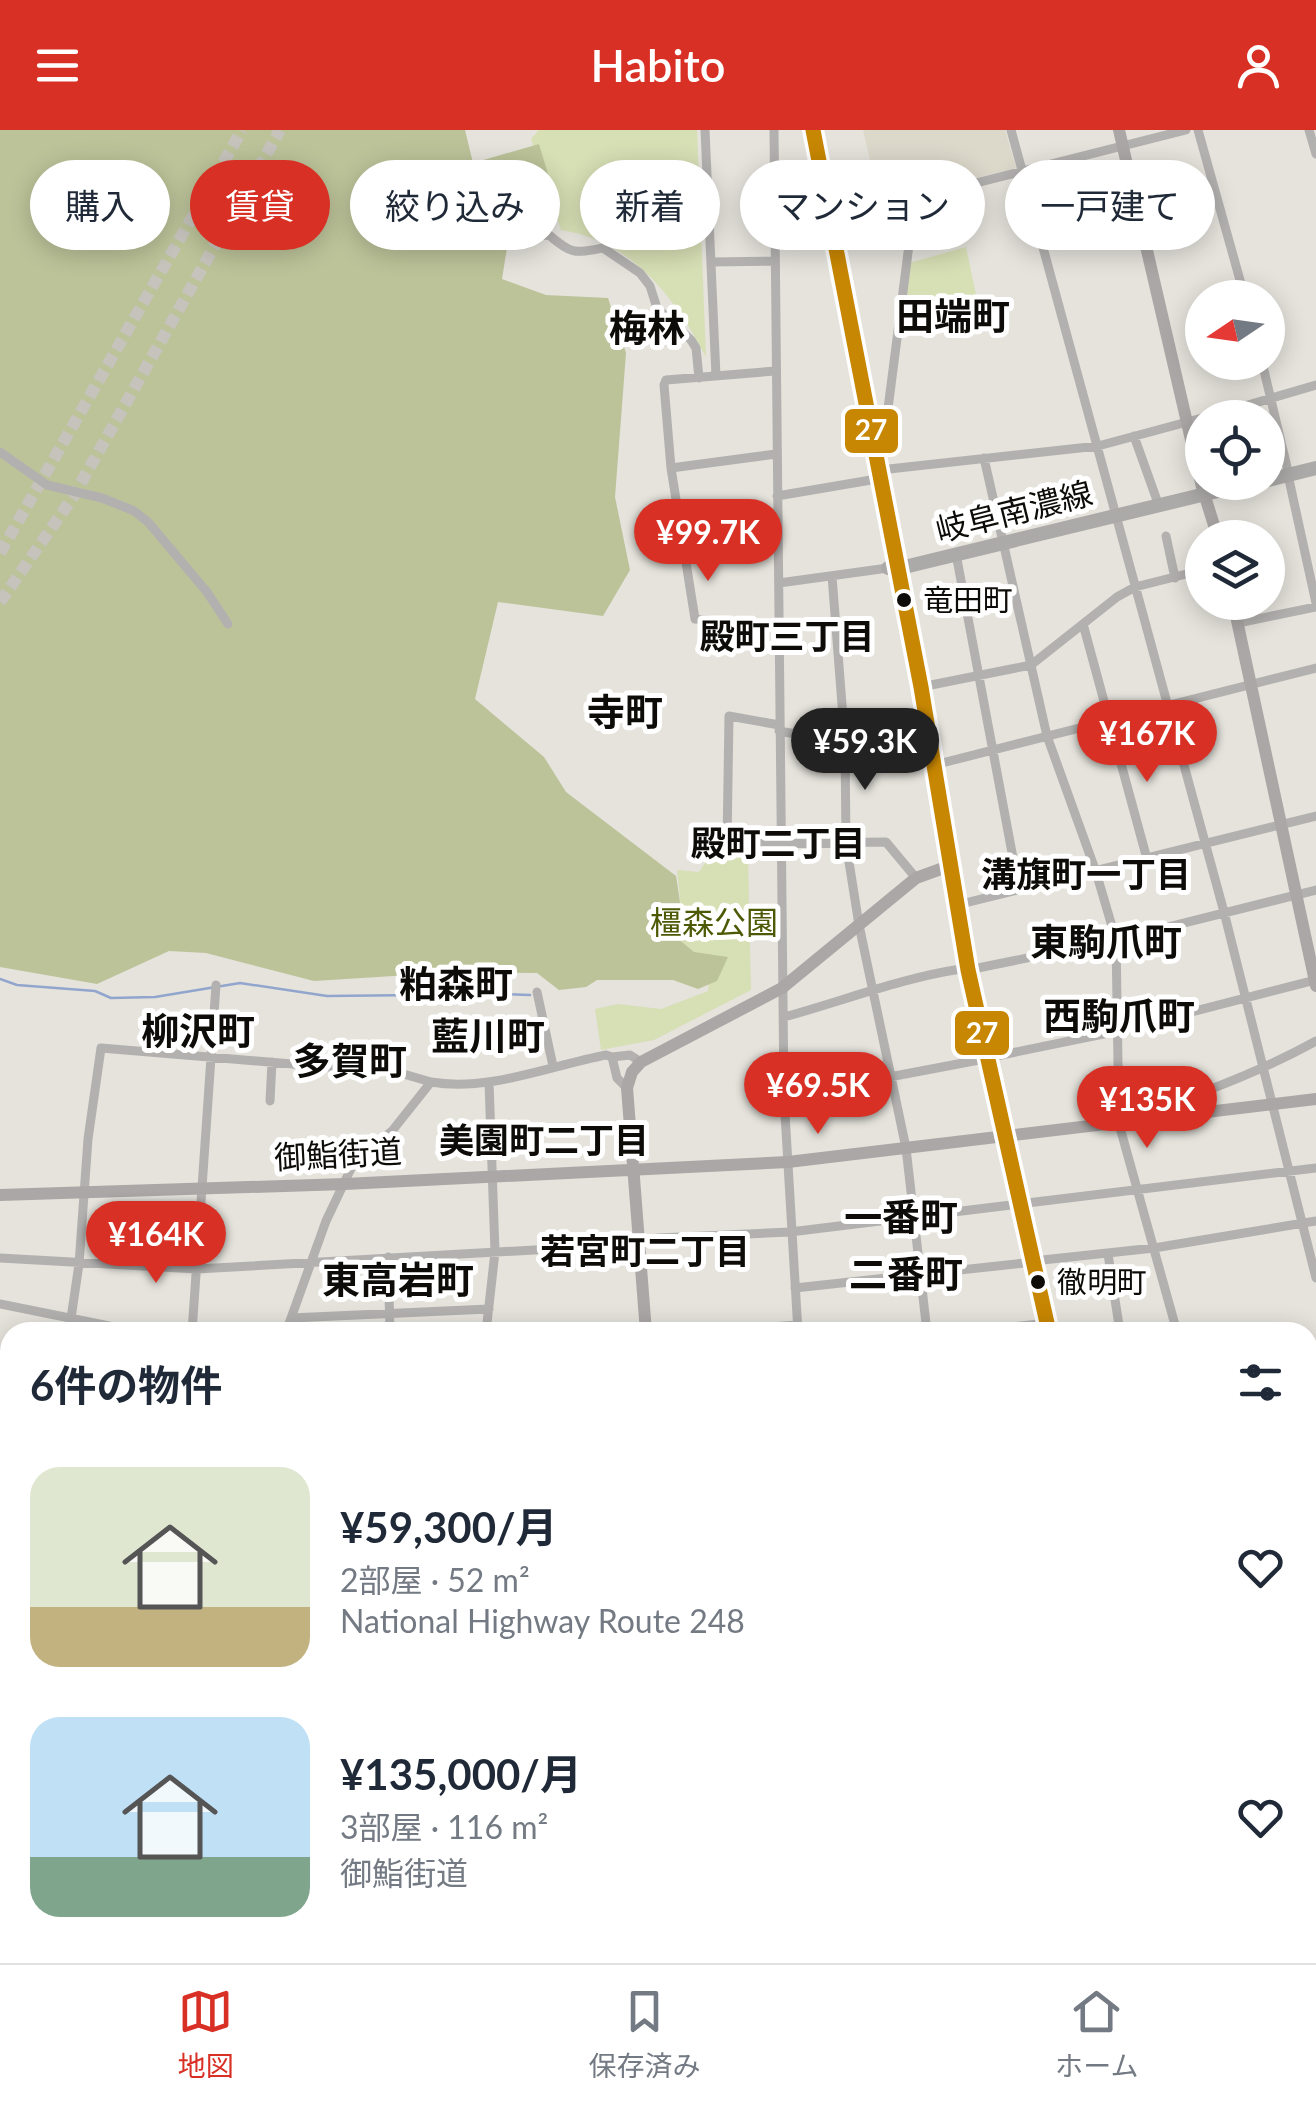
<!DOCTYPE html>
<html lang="ja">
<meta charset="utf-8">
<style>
body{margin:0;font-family:Lato,"Noto Sans JP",sans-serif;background:#f2f2f3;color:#1f2937;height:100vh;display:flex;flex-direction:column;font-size:38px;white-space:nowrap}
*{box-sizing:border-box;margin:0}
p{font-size:32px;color:#747a83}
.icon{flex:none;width:55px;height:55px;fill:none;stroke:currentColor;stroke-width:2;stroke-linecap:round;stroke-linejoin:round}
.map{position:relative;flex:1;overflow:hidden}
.details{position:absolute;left:0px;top:1192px;width:1318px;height:642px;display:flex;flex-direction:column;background:#fff;border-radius:30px 30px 0 0;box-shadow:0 5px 25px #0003}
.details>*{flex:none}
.top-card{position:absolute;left:30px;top:30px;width:1258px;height:90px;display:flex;gap:20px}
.needle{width:65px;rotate:257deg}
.fabs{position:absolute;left:1185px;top:150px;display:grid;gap:20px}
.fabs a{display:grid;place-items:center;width:100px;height:100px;border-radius:50%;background:#fff;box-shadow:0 5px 25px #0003;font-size:50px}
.price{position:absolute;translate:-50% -85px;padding:0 22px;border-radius:35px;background:#d93025;color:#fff;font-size:32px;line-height:65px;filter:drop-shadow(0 2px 5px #0008)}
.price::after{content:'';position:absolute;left:50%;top:60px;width:30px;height:22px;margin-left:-15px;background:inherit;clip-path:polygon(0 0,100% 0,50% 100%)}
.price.on{background:#222;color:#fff}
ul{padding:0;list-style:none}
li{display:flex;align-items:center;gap:30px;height:250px;padding:0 30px}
li span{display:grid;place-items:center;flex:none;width:280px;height:200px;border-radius:30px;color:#555}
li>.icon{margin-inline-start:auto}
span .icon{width:120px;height:120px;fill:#fffc;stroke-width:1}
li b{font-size:42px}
h2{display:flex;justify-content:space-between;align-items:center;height:120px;padding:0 30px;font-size:42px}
.chip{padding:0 35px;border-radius:45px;background:#fff;box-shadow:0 5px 25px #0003;font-size:35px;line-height:90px}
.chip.on{background:#d93025;color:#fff}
header{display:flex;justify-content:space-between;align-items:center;height:130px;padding:0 30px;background:#d93025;color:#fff;font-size:45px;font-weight:600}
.tabs{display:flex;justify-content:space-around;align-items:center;height:140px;border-top:2px solid #e0e1e3;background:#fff;font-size:28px;color:#747a83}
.tabs a{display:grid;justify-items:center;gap:5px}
.tabs .on{color:#d93025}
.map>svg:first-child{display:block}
.built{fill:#dcd8ca}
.green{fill:#d7dfb5}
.forest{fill:#bcc399}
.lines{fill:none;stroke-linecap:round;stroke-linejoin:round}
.stream{stroke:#92a5cd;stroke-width:2.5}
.secondary-tunnel{stroke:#c5c3bc;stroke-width:12;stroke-dasharray:12 6;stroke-linecap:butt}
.street{stroke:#b3b1b0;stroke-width:9}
.secondary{stroke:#aaa7a6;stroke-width:12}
.primary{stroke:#acaaa8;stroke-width:14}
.highway{stroke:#a7a5a3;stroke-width:18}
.bus-1-casing{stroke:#fff;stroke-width:22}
.bus-1{stroke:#c88702;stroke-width:15}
.bus-dot{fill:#0d0c08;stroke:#fff;stroke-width:4}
.labels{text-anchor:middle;stroke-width:10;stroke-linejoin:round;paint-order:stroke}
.bus-label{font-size:30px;fill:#0d0c08;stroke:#fff;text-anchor:start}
.street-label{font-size:32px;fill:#0d0c08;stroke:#fff}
.park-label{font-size:32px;fill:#4d5904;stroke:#fff}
.neighbourhood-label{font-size:35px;font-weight:bold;fill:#0d0c08;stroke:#fff}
.quarter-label{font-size:38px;font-weight:bold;fill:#0d0c08;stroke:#fff}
.line-badge{stroke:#fff;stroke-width:4}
.badge-label{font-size:28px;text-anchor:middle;font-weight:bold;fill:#fff}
</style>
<header><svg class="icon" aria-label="menu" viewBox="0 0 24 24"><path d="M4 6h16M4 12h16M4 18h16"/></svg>Habito<svg class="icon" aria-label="person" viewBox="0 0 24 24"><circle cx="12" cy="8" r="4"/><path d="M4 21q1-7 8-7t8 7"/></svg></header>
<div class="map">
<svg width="1316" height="1833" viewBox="0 0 1316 1833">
<rect width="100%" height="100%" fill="#e5e3dc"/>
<path class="built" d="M863,0H1005L1016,38L880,72Z"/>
<path class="green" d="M539,0H697L706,227C674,166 632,111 561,100L531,9Z
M966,117L980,184L955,189L901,186L909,133Z
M748,725L751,860L654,910L601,920L595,879L618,874L661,879L708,861L712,831L694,822L676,807L674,792L681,778L677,740L699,742L709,727L717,732Z
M1316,1462V1591L1308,1593V1464Z"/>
<path class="forest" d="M0,0H465L473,33L539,14L553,61L509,105L502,149L546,165L608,168L626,223L615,367L630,440L603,486L498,472L475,569L544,627L566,662L676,746L681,779L674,792L676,807L694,822L728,827L717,851L698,859L673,850H597L586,857L559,860L537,843L457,842L314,851L206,823L169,821L97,854L0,837Z"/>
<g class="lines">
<path class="stream" d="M0,849L17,855L95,861L111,868L155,867L240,853L327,866L420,865L444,869L477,863L530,865"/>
<path class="secondary-tunnel" d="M0,423L242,0
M0,472L73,367L280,0"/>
<path class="street" d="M705,0L716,246
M774,0L784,967L798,1202
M1011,0L1224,782L1316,1148
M1198,0L1245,168
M1309,0L1316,24
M830,90L1186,0
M468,107L498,113L519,106L549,105C572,125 575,123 603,118L640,143L650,156L657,178L691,210L696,218L699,248
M711,132L774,131
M1262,232L1287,337
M775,241L666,250L664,255L671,338L695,489L778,496
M1204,288L1316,255
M1134,306L1159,376
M873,313L885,302L915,68
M0,322L47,355L102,368L134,381L148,392L207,462L228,494
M984,328L1047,606L1096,742L1116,810L1119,994L1177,1202
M671,338L776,324
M880,340L1098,316L1202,288
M1288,345L1316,473
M777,366L871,350
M1166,406L1175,448
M681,408L778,410
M956,424L1019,760
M832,446L845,613L846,713L859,795L906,1018L927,1202
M779,453L888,438
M1238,493L1316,477
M1083,494L1147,729
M921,557L1031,535L1117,467L1135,457L1202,440
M779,595L729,586L727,714L886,712L916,748
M779,601L845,613L921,614
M934,635L1316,538
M957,775L1316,686
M968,840L1116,810L1316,760
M537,862L553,936
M784,887C843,871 901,848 961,839
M612,927L630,925L641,932
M987,928L1118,901L1315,850
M784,967L979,930
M270,971L272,932
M1139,991L1145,982C1205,963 1260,942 1316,911
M1019,1074L1316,1038
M1108,1124L1120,1202
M388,1127L390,1202
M0,1128L197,1139L623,1115L659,1108L790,1102L1011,1075
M1033,1131L1154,1118L1316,1091
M795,1158L1024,1133
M0,1174L139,1202
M291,1188L489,1179
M69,1202L79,1134L88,1009L101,918L400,943L431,952
M192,1202L216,855
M286,1202L326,1091L354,1032L392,1001L431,952C488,962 549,936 606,925L612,927L617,948L627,958
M486,1202L495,1122L489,952
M712,1202L797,1195
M966,1202L1039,1194
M1308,1331L1316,1330
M0,1363L9,1318
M0,1388L10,1390
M1308,1452L1316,1450
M0,1510H10
M1308,1634L1316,1670
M1308,1720L1316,1718
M500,1825L508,1833
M920,1825L921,1833
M1001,1825V1833
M1095,1825L1098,1833
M1229,1825L1231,1833
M1298,1825L1303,1833
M398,1833V1825
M540,1833L644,1825"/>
<path class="secondary" d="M1119,0L1202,357L1218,408
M1233,472L1316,856
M0,1065L345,1054L788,1032L1316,969
M646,1202L627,958L632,942L641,932L782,858L916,748L949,736
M0,1696H10
M0,1712H10
M144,1825V1833
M678,1825L679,1833"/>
<path class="primary" d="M1268,350L1316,338
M888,438L896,439L1255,352
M1308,1600L1316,1599
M1308,1621L1316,1620"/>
<path class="highway" d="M813,0L921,557L968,840L1049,1202
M1308,1247L1316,1246
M0,1309H10
M1159,1825L1160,1833
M1172,1825L1173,1833"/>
<defs>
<path id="bus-1" d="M813,0L921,557L968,840L1049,1202"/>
</defs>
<use href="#bus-1" class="bus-1-casing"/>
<use href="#bus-1" class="bus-1"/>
</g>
<g class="bus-dot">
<circle cx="904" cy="470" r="9"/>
<circle cx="1038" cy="1152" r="9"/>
</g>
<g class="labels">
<g class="bus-label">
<text x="923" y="481">竜田町</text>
<text x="1057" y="1163">徹明町</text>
</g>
<g class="street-label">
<text transform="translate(1014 382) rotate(-14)" y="11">岐阜南濃線</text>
<text transform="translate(338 1025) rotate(-3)" y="11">御鮨街道</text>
</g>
<g class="park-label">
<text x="714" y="804">橿森公園</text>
</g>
<g class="neighbourhood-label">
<text x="787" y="519">殿町三丁目</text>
<text x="778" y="726">殿町二丁目</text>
<text x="1086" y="757">溝旗町一丁目</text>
<text x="544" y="1023">美園町二丁目</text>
<text x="645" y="1134">若宮町二丁目</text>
</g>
<g class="quarter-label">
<text x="953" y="200">田端町</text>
<text x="647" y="212">梅林</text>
<text x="625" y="596">寺町</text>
<text x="1106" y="826">東駒爪町</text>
<text x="456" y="868">粕森町</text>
<text x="1119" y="900">西駒爪町</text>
<text x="198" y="915">柳沢町</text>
<text x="488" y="920">藍川町</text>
<text x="350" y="945">多賀町</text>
<text x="901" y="1101">一番町</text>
<text x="906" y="1158">二番町</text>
<text x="398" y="1164">東高岩町</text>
</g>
</g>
<g class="line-badge">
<rect x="843" y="277" width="57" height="48" rx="10" fill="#c88702"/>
<rect x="953" y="879" width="58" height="48" rx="10" fill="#c88702"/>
</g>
<g class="badge-label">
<text x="871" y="310">27</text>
<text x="982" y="913">27</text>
</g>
</svg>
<div class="fabs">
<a><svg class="needle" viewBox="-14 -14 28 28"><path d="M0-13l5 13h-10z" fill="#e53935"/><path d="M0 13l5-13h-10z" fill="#747a83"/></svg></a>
<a><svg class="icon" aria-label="locate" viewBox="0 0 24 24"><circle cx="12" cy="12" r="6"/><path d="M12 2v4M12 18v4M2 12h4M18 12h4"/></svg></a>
<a><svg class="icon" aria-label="layers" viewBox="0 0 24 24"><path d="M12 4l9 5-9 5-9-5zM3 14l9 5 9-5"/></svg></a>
</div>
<b class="price" style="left:708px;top:454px">¥99.7K</b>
<b class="price" style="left:1147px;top:655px">¥167K</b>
<b class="price on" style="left:865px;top:663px">¥59.3K</b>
<b class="price" style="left:818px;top:1007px">¥69.5K</b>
<b class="price" style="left:1147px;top:1021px">¥135K</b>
<b class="price" style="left:156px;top:1156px">¥164K</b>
<div class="top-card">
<a class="chip">購入</a>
<a class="chip on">賃貸</a>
<a class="chip">絞り込み</a>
<a class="chip">新着</a>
<a class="chip">マンション</a>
<a class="chip">一戸建て</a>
</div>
<section class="details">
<h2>6件の物件<svg class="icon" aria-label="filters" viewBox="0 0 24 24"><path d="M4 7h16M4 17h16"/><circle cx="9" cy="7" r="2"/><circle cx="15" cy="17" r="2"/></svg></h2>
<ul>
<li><span style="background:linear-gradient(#dfe7d0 70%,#c2b280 0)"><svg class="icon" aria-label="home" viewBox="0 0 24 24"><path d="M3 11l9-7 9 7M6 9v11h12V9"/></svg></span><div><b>¥59,300/月</b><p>2部屋 · 52 m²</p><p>National Highway Route 248</p></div><svg class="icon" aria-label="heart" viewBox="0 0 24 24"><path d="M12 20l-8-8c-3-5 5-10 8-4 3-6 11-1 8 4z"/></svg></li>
<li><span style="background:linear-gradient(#bfe0f5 70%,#7fa58c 0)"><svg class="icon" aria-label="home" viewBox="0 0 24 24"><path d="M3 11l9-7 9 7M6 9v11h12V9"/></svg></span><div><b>¥135,000/月</b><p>3部屋 · 116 m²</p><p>御鮨街道</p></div><svg class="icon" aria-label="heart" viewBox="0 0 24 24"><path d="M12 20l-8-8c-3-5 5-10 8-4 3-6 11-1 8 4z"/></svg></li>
</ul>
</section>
</div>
<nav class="tabs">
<a class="on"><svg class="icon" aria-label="map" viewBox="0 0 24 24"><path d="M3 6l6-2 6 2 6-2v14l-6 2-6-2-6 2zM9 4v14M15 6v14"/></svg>地図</a>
<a><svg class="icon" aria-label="saved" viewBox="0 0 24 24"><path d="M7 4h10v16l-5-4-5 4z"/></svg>保存済み</a>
<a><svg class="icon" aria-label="home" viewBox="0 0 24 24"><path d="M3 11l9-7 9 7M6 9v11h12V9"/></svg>ホーム</a>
</nav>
